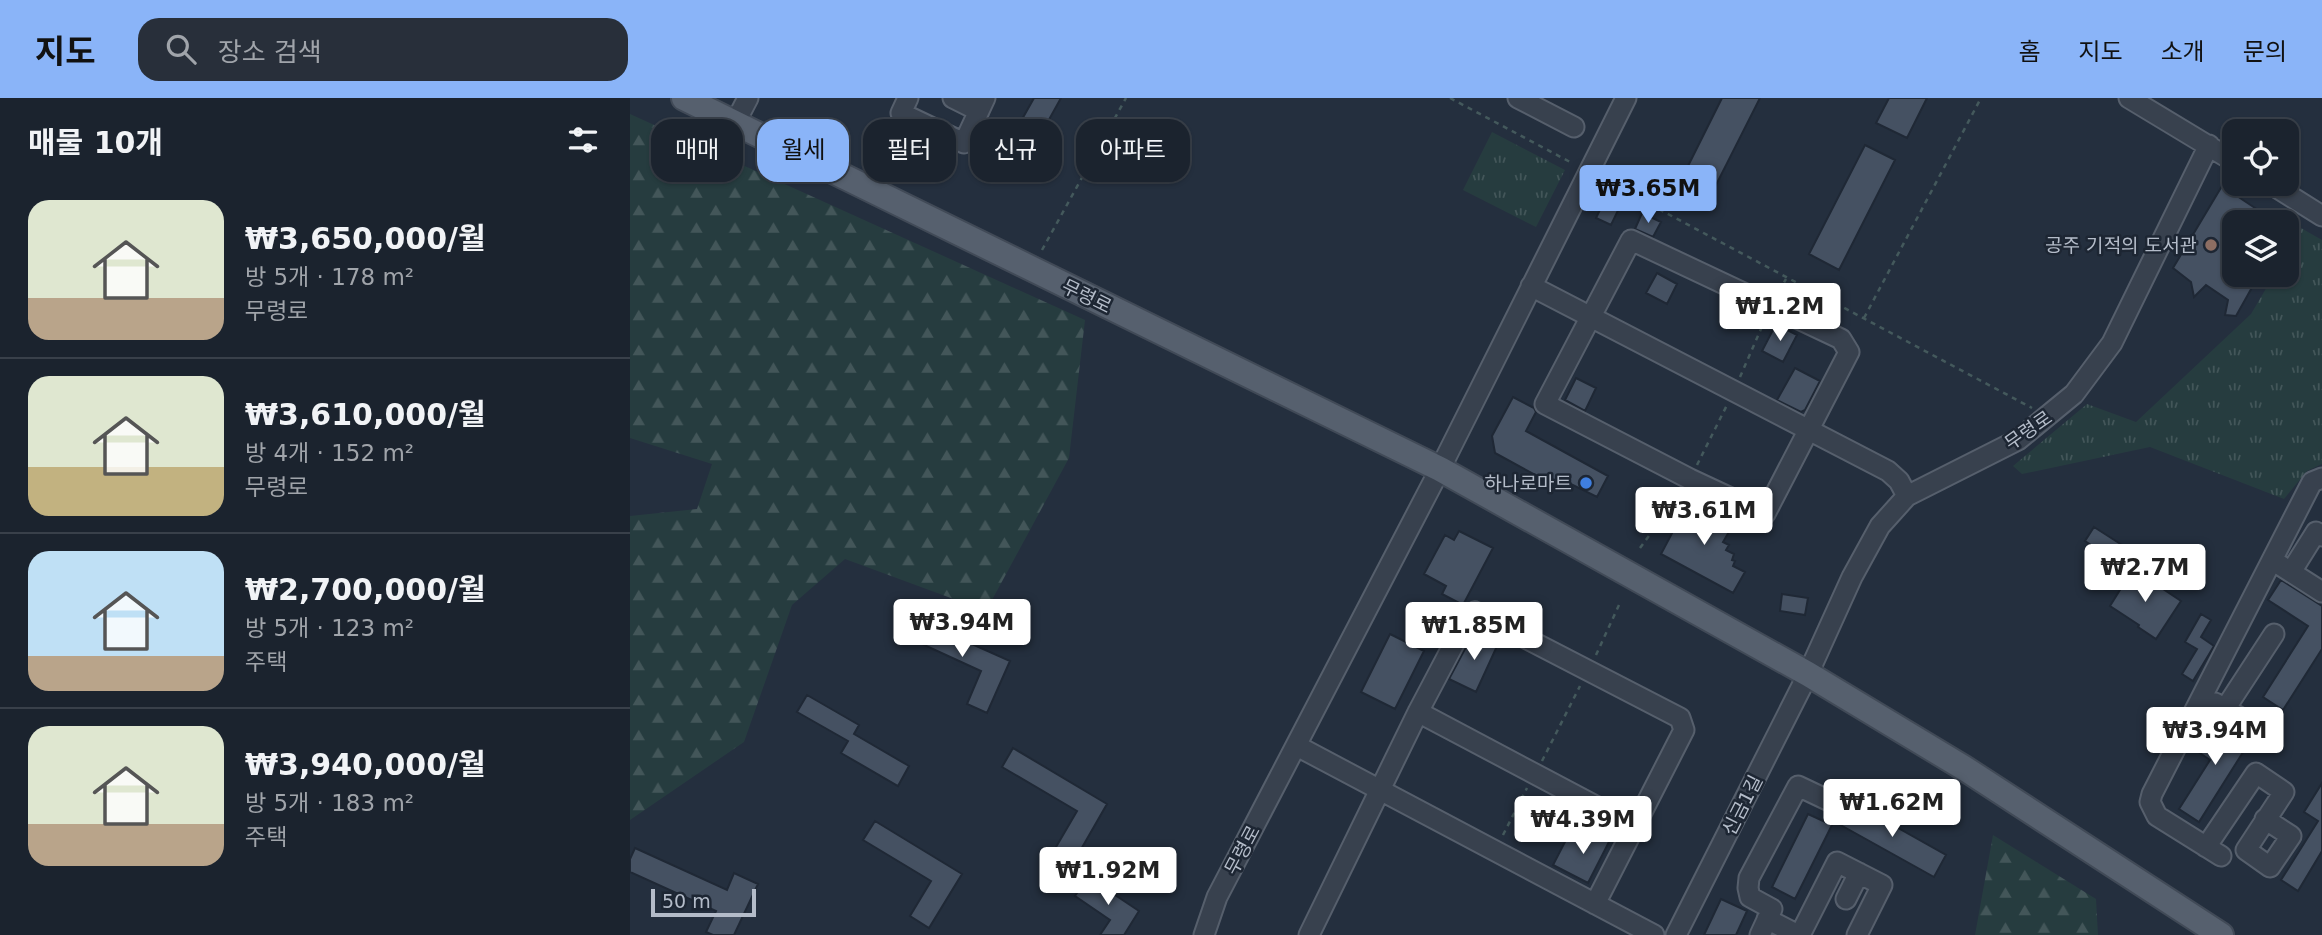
<!DOCTYPE html>
<html lang="ko">
<meta charset="utf-8">
<style>
body{margin:0;font-family:"DejaVu Sans","Noto Sans KR",sans-serif;background:#282f3a;color:#f1f3f6;height:100vh;display:flex;flex-direction:column;font-size:26px;white-space:nowrap}
*{box-sizing:border-box;margin:0}
p{font-size:23px;color:#a0a4aa}
.icon{flex:none;width:38px;height:38px;fill:none;stroke:currentColor;stroke-width:2;stroke-linecap:round;stroke-linejoin:round}
.map{position:relative;flex:1;overflow:hidden}
.drawer{display:flex;flex-direction:column;background:#1b232e;width:630px}
.drawer>*{flex:none}
.top-card{position:absolute;left:21px;top:21px;width:665px;height:63px;display:flex;gap:14px}
.tools{position:absolute;left:1592px;top:21px;display:grid;gap:14px}
.tools a{display:grid;place-items:center;width:77px;height:77px;border-radius:14px;background:#1b232e;box-shadow:0 2px 5px #0004,0 0 0 2px #39404a;font-size:35px}
.scale{position:absolute;left:21px;bottom:18px;width:105px;box-sizing:border-box;padding-left:7px;border:4px solid #b4bcc9;border-top:0;font-size:19px;line-height:24px;white-space:nowrap;color:#b4bcc9;-webkit-text-stroke:5px #1d2633;paint-order:stroke}
.price{position:absolute;translate:-50% -60px;padding:0 16px;border-radius:7px;background:#fff;color:#222;font-size:23px;line-height:46px;filter:drop-shadow(0 2px 4px #0008)}
.price::after{content:'';position:absolute;left:50%;top:42px;width:21px;height:16px;margin-left:-10px;background:inherit;clip-path:polygon(0 0,100% 0,50% 100%)}
.price.current{background:#8ab4f8;color:#111}
ul{padding:0;list-style:none}
li{display:flex;align-items:center;gap:21px;height:175px;padding:0 28px}
li+li{border-top:2px solid #39404a}
li span{display:grid;place-items:center;flex:none;width:196px;height:140px;border-radius:21px;color:#555}
li>.icon{margin-inline-start:auto}
span .icon{width:84px;height:84px;fill:#fffc;stroke-width:1}
li b{font-size:30px}
h2{display:flex;justify-content:space-between;align-items:center;height:84px;padding:0 28px;font-size:30px}
.chip{padding:0 24px;border-radius:21px;background:#1b232e;box-shadow:0 2px 5px #0004,0 0 0 2px #39404a;font-size:24px;line-height:63px}
.chip.current{background:#8ab4f8;color:#111}
header{display:flex;align-items:center;gap:42px;box-sizing:border-box;height:98px;padding:0 35px;background:#8ab4f8;color:#111}
header strong{font-size:33px}
nav{display:flex;gap:38px;margin-inline-start:auto;font-size:24px}
.search{width:490px;height:63px;background:#282f3a;display:flex;align-items:center;gap:18px;box-sizing:border-box;padding:0 24px;border-radius:21px;color:#a0a4aa;font-size:26px}
main{display:flex;flex:1;min-height:0}
.map>svg:first-child{display:block}
.forest{fill:url(#forest-firs)}
.park{fill:url(#park-tufts)}
.building{fill:#455162;stroke:#1f2835;stroke-width:2}
.lines{fill:none;stroke-linecap:round;stroke-linejoin:round}
.minor-casing{stroke:#565f6c;stroke-width:23}
.major-casing{stroke:#414a57;stroke-width:28}
.path{stroke:#44595c;stroke-width:2.5;stroke-dasharray:5 5;stroke-linecap:butt}
.minor{stroke:#38414e;stroke-width:19}
.major{stroke:#56606e;stroke-width:24}
.education-dot{fill:#8d6e63;stroke:#1d2633;stroke-width:2.5}
.shop-dot{fill:#3f7fe0;stroke:#1d2633;stroke-width:2.5}
.labels{text-anchor:middle;stroke-width:5;stroke-linejoin:round;paint-order:stroke}
.poi-label{font-size:19px;fill:#b4bcc9;stroke:#1d2633;text-anchor:end}
.street-label{font-size:19px;fill:#b4bcc9;stroke:#1d2633}
</style>
<header>
<strong>지도</strong>
<div class="search"><svg class="icon" aria-label="search" viewBox="0 0 24 24"><circle cx="10" cy="10" r="6"/><path d="M15 15l6 6"/></svg>장소 검색</div>
<nav><a>홈</a><a>지도</a><a>소개</a><a>문의</a></nav>
</header>
<main>
<section class="drawer">
<h2>매물 10개<svg class="icon" aria-label="filters" viewBox="0 0 24 24"><path d="M4 7h16M4 17h16"/><circle cx="9" cy="7" r="2"/><circle cx="15" cy="17" r="2"/></svg></h2>
<ul>
<li><span style="background:linear-gradient(#dfe7d0 70%,#b9a48a 0)"><svg class="icon" aria-label="home" viewBox="0 0 24 24"><path d="M3 11l9-7 9 7M6 9v11h12V9"/></svg></span><div><b>₩3,650,000/월</b><p>방 5개 · 178 m²</p><p>무령로</p></div></li>
<li><span style="background:linear-gradient(#dfe7d0 65%,#c2b280 0)"><svg class="icon" aria-label="home" viewBox="0 0 24 24"><path d="M3 11l9-7 9 7M6 9v11h12V9"/></svg></span><div><b>₩3,610,000/월</b><p>방 4개 · 152 m²</p><p>무령로</p></div></li>
<li><span style="background:linear-gradient(#bfe0f5 75%,#b9a48a 0)"><svg class="icon" aria-label="home" viewBox="0 0 24 24"><path d="M3 11l9-7 9 7M6 9v11h12V9"/></svg></span><div><b>₩2,700,000/월</b><p>방 5개 · 123 m²</p><p>주택</p></div></li>
<li><span style="background:linear-gradient(#dfe7d0 70%,#b9a48a 0)"><svg class="icon" aria-label="home" viewBox="0 0 24 24"><path d="M3 11l9-7 9 7M6 9v11h12V9"/></svg></span><div><b>₩3,940,000/월</b><p>방 5개 · 183 m²</p><p>주택</p></div></li>
</ul>
</section>
<div class="map">
<svg width="1692" height="837" viewBox="0 0 1692 837">
<defs>
<pattern id="forest-firs" width="22" height="20" patternUnits="userSpaceOnUse" patternTransform="scale(1.75)"><rect width="22" height="20" fill="#263c3f"/><path d="M5 1l3.5 6h-7zM16 11l3.5 6h-7z" fill="#435659"/></pattern>
<pattern id="park-tufts" width="24" height="20" patternUnits="userSpaceOnUse" patternTransform="scale(1.75)"><rect width="24" height="20" fill="#263c3f"/><path d="M3 7l-1-3M5 7V3M7 7l1-3M15 17l-1-3M17 17v-4M19 17l1-3" fill="none" stroke="#435659"/></pattern>
</defs>
<rect width="100%" height="100%" fill="#242f3e"/>
<path class="forest" d="M0,16L455,222L439,360L356,513L215,461L162,507L114,644L0,722V418L67,411L82,366L0,340Z
M1363,737L1466,801L1468,837H1345Z"/>
<path class="park" d="M862,34L935,72L906,129L833,92Z
M1671,130L1692,142V366L1677,373L1654,401L1520,349L1392,376L1383,368L1457,306L1506,324L1621,216L1644,177H1657V153Z"/>
<path class="building" d="M404,0H431L386,81L365,69Z
M1092,0H1130L1083,93L1053,78Z
M1259,0H1297L1277,40L1246,25Z
M1235,47L1265,62L1209,172L1179,156Z
M1592,88L1646,124H1605V177H1629L1606,218L1595,217L1598,202L1576,187L1564,199L1561,184L1543,170Z
M978,95L993,102L981,127L966,120Z
M1012,115L1031,124L1023,139L1005,131Z
M1027,175L1047,186L1037,206L1016,195Z
M1146,226L1167,237L1153,264L1132,253Z
M1165,270L1190,283L1175,312L1171,314L1147,302Z
M946,280L966,290L955,313L935,302Z
M883,299L904,310L906,314L896,333L978,378L967,399L937,384L933,392L865,355L862,338Z
M1059,403L1103,427L1093,444L1099,447L1096,452L1104,456L1102,462L1105,463L1103,468L1115,474L1103,495L1031,456Z
M1464,429L1492,447L1482,461L1455,443Z
M829,433L863,450L833,507L812,496L816,488L794,476L815,437L824,442Z
M1503,471L1551,503L1526,541L1508,529L1509,527L1480,508Z
M1651,482L1692,508V551L1653,612L1633,599L1678,528L1638,502Z
M1152,496L1178,500L1175,517L1150,513Z
M1571,516L1581,522L1571,539L1584,548L1563,583L1552,576L1567,551L1555,544Z
M277,517L380,563L357,615L337,606L351,573L268,535Z
M844,534L868,546L846,594L819,581Z
M760,536L794,553L765,611L731,594Z
M177,597L229,627L224,636L279,668L268,688L211,655L218,643L167,614Z
M1587,621L1622,640L1569,724L1549,711L1580,662L1567,653Z
M383,650L477,706L446,760L426,749L447,713L372,669Z
M1692,685V753L1668,793L1651,782L1688,723L1674,714Z
M1220,703L1316,757L1304,779L1207,725L1211,719L1219,713Z
M1178,716L1202,727L1165,801L1142,789Z
M245,723L332,776L299,830L280,818L301,783L233,742Z
M967,730L982,738L958,785L923,767L938,738L958,748Z
M5,750L97,792L104,775L128,786L104,837H83L76,834L86,813L0,774V761Z
M458,779L509,813L494,837H470L480,822L445,798Z
M1091,801L1117,813L1106,837H1074Z"/>
<g class="lines">
<defs>
<path id="minor" d="M278,0L271,15L334,45L355,0
M323,0L349,13
M888,0L944,29
M1499,0L1605,64
M105,25L118,0
M1641,86L1692,118
M1001,142L1211,241L1219,254L1135,416L1060,381L915,306Z
M901,188L1258,373L1269,383L1277,398
M1642,462L1692,494
M1661,474L1686,434L1692,438
M1585,605L1614,622
M1595,611L1644,536
M788,614L1005,729
M667,648L1024,837
M1576,749L1626,675L1654,694L1616,752L1640,769L1661,738L1635,721
M1591,758L1527,718L1520,704L1522,696L1682,384L1692,380
M1216,801L1229,775
M1137,821L1168,837
M574,837L587,799L810,371L996,0
M679,837L788,614L837,521L845,514L1050,620L1054,632L965,806
M1046,837L1178,576L1222,479L1250,428L1277,398L1388,342L1444,296L1482,245L1579,47
M1130,837L1142,811L1120,799L1118,790L1119,780L1168,688L1208,707
M1170,837L1207,764L1252,787L1227,837"/>
<path id="major" d="M54,0L810,371L1178,576L1334,670L1591,837"/>
</defs>
<use href="#minor" class="minor-casing"/>
<use href="#major" class="major-casing"/>
<path class="path" d="M820,0L942,65
M976,83L1402,310
M412,152L496,0
M1149,193L1156,181
M1234,220L1351,0
M1110,279L1134,224
M1067,367L1097,307
M1010,450L1051,394
M966,557L989,507
M912,663L950,588
M873,737L897,690"/>
<use href="#minor" class="minor"/>
<use href="#major" class="major"/>
</g>
<circle class="education-dot" cx="1581" cy="147" r="7"/>
<circle class="shop-dot" cx="956" cy="385" r="7"/>
<g class="labels">
<g class="poi-label">
<text x="1567" y="154">공주 기적의 도서관</text>
<text x="942" y="392">하나로마트</text>
</g>
<g class="street-label">
<text transform="translate(457 198) rotate(26)" y="7">무령로</text>
<text transform="translate(1398 332) rotate(-35)" y="7">무령로</text>
<text transform="translate(1112 707) rotate(-63)" y="7">신금1길</text>
<text transform="translate(612 752) rotate(-62)" y="7">무령로</text>
</g>
</g>
</svg>
<div class="tools">
<a><svg class="icon" aria-label="locate" viewBox="0 0 24 24"><circle cx="12" cy="12" r="6"/><path d="M12 2v4M12 18v4M2 12h4M18 12h4"/></svg></a>
<a><svg class="icon" aria-label="layers" viewBox="0 0 24 24"><path d="M12 4l9 5-9 5-9-5zM3 14l9 5 9-5"/></svg></a>
</div>
<div class="scale">50 m</div>
<b class="price current" style="left:1018px;top:127px">₩3.65M</b>
<b class="price" style="left:1150px;top:245px">₩1.2M</b>
<b class="price" style="left:1074px;top:449px">₩3.61M</b>
<b class="price" style="left:1515px;top:506px">₩2.7M</b>
<b class="price" style="left:332px;top:561px">₩3.94M</b>
<b class="price" style="left:844px;top:564px">₩1.85M</b>
<b class="price" style="left:1585px;top:669px">₩3.94M</b>
<b class="price" style="left:1262px;top:741px">₩1.62M</b>
<b class="price" style="left:953px;top:758px">₩4.39M</b>
<b class="price" style="left:478px;top:809px">₩1.92M</b>
<div class="top-card">
<a class="chip">매매</a>
<a class="chip current">월세</a>
<a class="chip">필터</a>
<a class="chip">신규</a>
<a class="chip">아파트</a>
</div>
</div>
</main>
